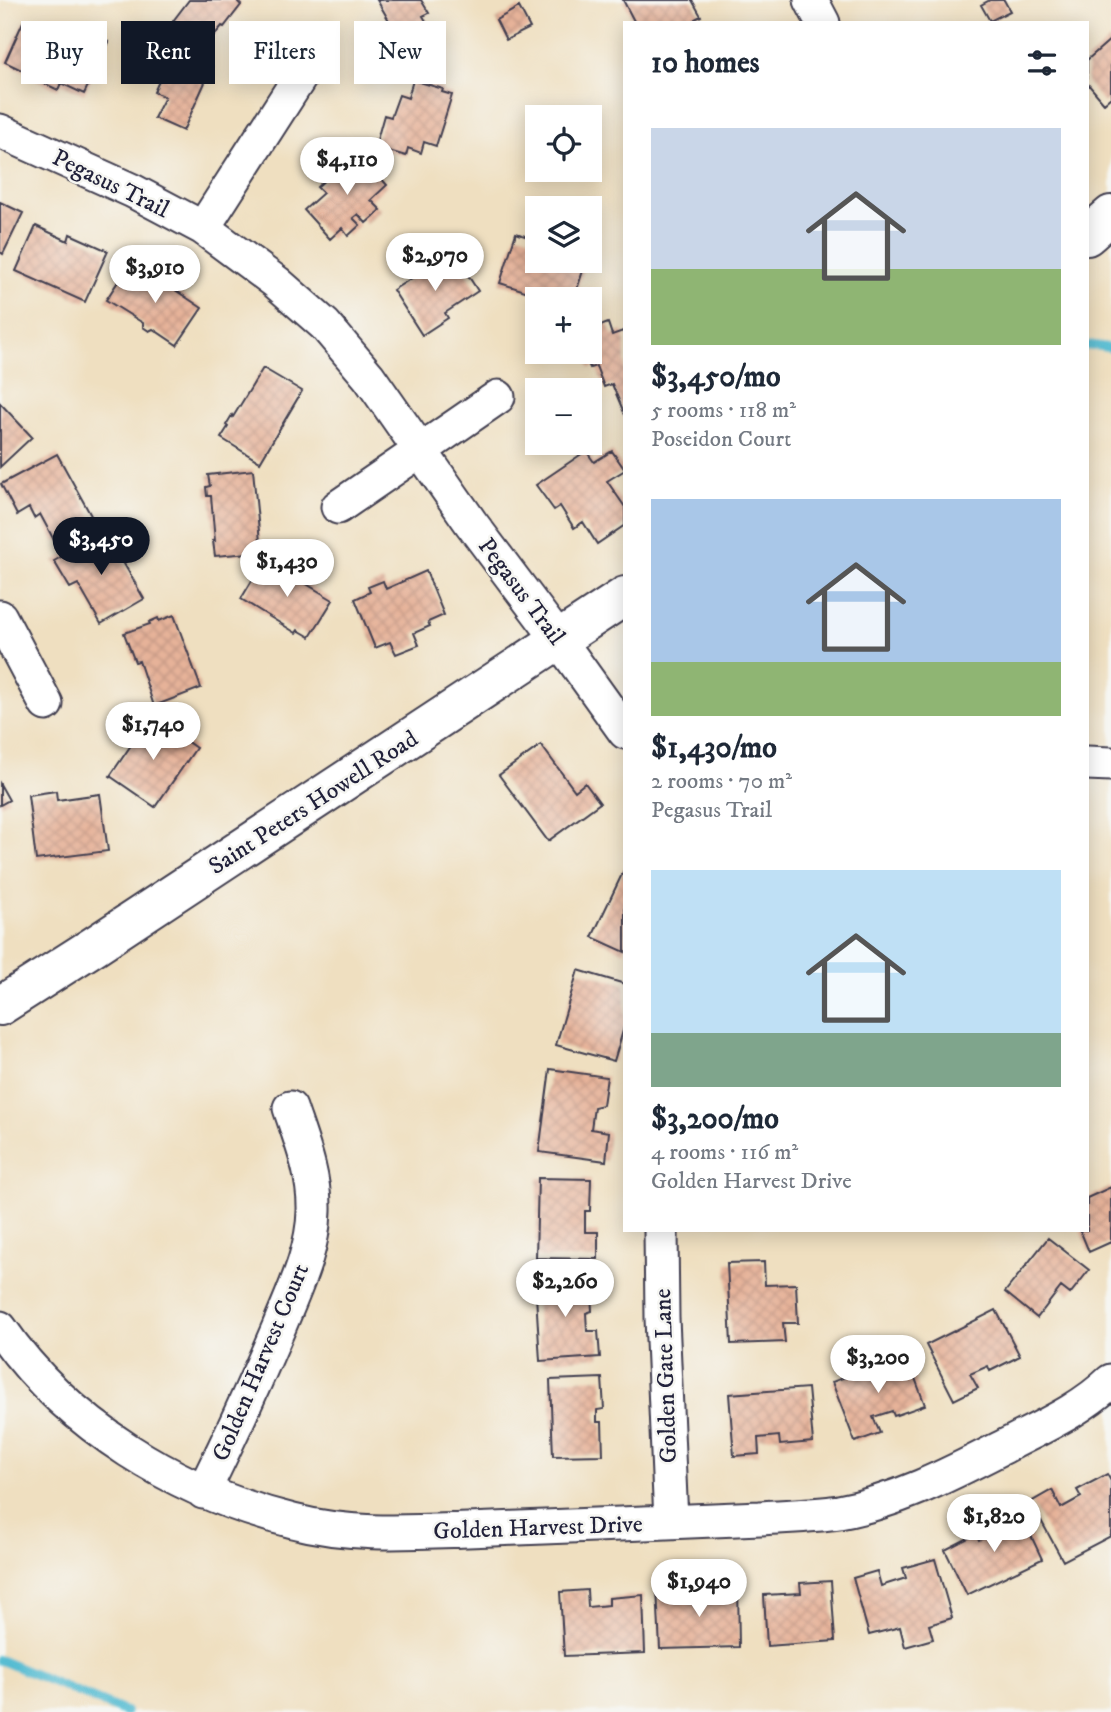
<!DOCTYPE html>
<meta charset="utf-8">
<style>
body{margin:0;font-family:"IM FELL DW Pica",serif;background:#f6f6f7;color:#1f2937;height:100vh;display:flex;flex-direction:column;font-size:26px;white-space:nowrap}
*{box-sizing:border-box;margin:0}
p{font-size:23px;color:#747a83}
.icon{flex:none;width:38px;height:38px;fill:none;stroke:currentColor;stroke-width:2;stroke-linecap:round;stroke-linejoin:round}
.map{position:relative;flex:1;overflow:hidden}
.side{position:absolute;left:623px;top:21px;width:466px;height:1211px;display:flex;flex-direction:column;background:#fff;border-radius:0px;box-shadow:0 4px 18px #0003}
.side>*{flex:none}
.top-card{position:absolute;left:21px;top:21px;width:497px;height:63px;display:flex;gap:14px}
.tools{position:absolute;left:525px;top:105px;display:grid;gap:14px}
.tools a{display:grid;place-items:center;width:77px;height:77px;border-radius:0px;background:#fff;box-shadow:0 4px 18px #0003;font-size:35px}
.price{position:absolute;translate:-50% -60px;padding:0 16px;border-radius:24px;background:#fff;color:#222;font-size:23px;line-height:46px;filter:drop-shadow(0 2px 4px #0008)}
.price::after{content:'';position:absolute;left:50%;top:42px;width:21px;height:16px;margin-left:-10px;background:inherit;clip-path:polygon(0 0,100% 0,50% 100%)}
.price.selected{background:#111827;color:#fff}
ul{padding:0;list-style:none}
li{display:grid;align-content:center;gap:14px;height:371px;padding:0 28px}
li span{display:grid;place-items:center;height:217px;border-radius:0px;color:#555}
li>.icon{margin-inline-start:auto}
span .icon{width:126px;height:126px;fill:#fffc;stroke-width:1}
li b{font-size:30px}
h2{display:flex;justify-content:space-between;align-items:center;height:84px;padding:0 28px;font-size:30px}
.pill{padding:0 24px;border-radius:0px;background:#fff;box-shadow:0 4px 18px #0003;font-size:24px;line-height:63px}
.pill.selected{background:#111827;color:#fff}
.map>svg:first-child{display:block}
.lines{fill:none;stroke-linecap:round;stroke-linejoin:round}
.stream{stroke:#55bcd2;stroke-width:9}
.building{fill:url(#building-cross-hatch)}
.street-casing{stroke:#413e4f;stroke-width:37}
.secondary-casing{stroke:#413e4f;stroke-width:42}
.street{stroke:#fff;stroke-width:33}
.secondary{stroke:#fff;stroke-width:38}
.labels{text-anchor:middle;stroke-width:5;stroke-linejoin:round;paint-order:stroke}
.street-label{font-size:24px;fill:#22223b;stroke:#f6f6f2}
</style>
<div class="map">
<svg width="1111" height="1712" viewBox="0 0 1111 1712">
<defs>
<pattern id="building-cross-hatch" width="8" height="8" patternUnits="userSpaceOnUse" patternTransform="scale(1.75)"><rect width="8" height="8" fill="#e6b299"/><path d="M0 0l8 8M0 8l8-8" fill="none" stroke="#c59985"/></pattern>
</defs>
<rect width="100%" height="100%" fill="#f6f6f2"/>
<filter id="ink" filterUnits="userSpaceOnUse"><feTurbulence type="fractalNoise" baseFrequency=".0143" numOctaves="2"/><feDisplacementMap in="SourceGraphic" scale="14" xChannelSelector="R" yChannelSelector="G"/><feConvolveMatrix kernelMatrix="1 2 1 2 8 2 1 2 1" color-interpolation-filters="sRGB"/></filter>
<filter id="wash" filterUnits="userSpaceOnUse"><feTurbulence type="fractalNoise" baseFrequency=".00686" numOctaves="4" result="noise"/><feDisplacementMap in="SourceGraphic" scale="28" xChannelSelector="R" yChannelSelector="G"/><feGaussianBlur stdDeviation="1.57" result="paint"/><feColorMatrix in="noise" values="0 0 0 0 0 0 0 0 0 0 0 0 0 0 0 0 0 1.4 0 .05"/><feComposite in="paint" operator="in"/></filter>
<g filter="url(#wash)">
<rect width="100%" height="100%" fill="#efdfc0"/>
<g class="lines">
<path class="stream" d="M1087,346L1091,345L1111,348
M0,1660L126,1712"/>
</g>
<g id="blocks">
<path class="building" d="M189,0H239L238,2L241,5L224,27L222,26L205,46L173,21Z
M377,0H421L429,13L423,16L430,28L420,33L425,41L395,58L379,31L391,24Z
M623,0H692L701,16L695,19L697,23H635Z
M990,0H1004L1010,11L990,21L981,5Z
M519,7L530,28L506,40L496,20Z
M23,22L56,35L55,38L78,49L87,32L109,42L84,94L61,83L58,90L31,77L32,75L5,62Z
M1111,39V97L1104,103L1087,83V60Z
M174,48L192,56L194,53L204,57L201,63L212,67L183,131L154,118L165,97L154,92Z
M413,80L443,89L442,92L452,95L436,146L424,142L421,153L408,148L406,156L375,147L384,115L391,117L399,95L408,98Z
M357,151L387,185L371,200L381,210L366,223L358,214L353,218L360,225L348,236L342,228L330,239L304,210L323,193L317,187Z
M0,202L23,213L3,254L0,252Z
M36,226L68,241L70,234L108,251L85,302L16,271Z
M516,233L537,240V261H586L574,299H543L544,297L500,283Z
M453,252L478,291L445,313L448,318L422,335L393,290Z
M127,268L149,283L154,276L202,308L177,345L153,329L149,331L143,327V323L106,300Z
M608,323L612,335L623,331L625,336V415L612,384L604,387L596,366L590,368L583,352H590V330Z
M263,368L302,391L260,462L221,438L228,427L226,425L232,415L233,417Z
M0,403L32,437L0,467Z
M586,451L594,462L612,451L625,470L607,481L625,507V525L597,544L583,522L574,528L560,506L554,510L536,485Z
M57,454L94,521L55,542L40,514L34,518L29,508L17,515L1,484Z
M253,470L261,552L215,556L213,541H215L211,496H207L206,487L210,486L208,475Z
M106,532L144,599L101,624L78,584L70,588L54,561Z
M265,559L333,600L310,637L298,630L296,633L241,599Z
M426,571L444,615L428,622L430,626L414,633L419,645L396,654L390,642L375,648L355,599L370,592L368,587L383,581L386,589Z
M174,615L201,688L154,706L139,661L135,662L124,633L150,624L149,622L158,618L159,621Z
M151,716L196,748L155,807L110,776Z
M541,745L575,791L585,783L600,803L548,841L499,775Z
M0,784L9,800L0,805Z
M56,791L57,800L100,794L108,851L36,860L28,795Z
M625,868V952L592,937Z
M578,970L625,984V1024L614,1061L556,1045Z
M550,1069L607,1077L603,1105L594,1107L591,1129L609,1132L606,1161L539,1152Z
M538,1178L591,1179L590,1211H585V1232H598V1259L536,1258Z
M1111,1187V1242L1089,1252L1080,1230H1087V1198Z
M1048,1238L1089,1270L1070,1294L1061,1287L1037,1318L1005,1292Z
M764,1262L765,1285L796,1284L798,1323H783L785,1342L731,1344L727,1263Z
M590,1276L592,1311L586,1313L587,1331H598L600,1357L540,1361L535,1279Z
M996,1310L1020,1356L990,1371L988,1366L970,1374L978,1388L954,1400L926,1345Z
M906,1354L925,1405L894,1416L892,1411L873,1417L880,1433L855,1442L832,1382Z
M602,1378L604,1409L597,1410V1422H602L603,1455L553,1456L550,1380Z
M808,1388L813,1442L780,1445L779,1436L758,1438L759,1454L734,1456L729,1394Z
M1107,1474L1111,1481V1536L1063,1561L1031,1502L1052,1490L1061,1508L1081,1497L1077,1490Z
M1019,1510L1042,1559L967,1595L945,1550L976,1534L979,1540L992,1534L988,1525Z
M935,1559L952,1618L929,1625L933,1639L905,1647L900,1627L869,1635L853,1578L877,1571L881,1586L906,1578L903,1568Z
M831,1581L835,1641L767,1646L764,1595L801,1593L800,1583Z
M738,1585L739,1647L660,1649L657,1588L689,1587V1602H711L710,1586Z
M587,1590L588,1607L609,1605V1598L643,1595L645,1653L564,1656L560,1592Z"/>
</g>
</g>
<g filter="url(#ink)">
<use href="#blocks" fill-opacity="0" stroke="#413e4f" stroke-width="2"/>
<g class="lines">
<defs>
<path id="street" d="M811,0L823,23
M0,131L133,191L203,228L276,282L325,325L369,377L471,523L559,640L625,732
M203,228L300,77
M338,507L498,397
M0,617L46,704
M1087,763L1111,764
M661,1230L662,1318L671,1521
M0,1328C67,1426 179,1493 293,1521C350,1536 410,1532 468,1530C519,1528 570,1526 620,1524C667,1522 714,1520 760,1518C786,1516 813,1516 839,1512C901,1501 958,1470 1013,1442C1048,1424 1083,1408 1111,1381
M203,1492C230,1438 255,1383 279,1327C294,1290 313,1252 314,1211C315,1175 301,1141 290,1108"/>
<path id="secondary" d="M1087,236L1111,215
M0,1006L94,946L625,596"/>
</defs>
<use href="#street" class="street-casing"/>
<use href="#secondary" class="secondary-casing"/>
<use href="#street" class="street"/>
<use href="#secondary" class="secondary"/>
</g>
</g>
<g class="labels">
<g class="street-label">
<text transform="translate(111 183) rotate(26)" y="8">Pegasus Trail</text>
<text transform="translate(522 591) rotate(53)" y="8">Pegasus Trail</text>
<text transform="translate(313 802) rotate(-33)" y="8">Saint Peters Howell Road</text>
<text transform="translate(260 1362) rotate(-67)" y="8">Golden Harvest Court</text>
<text transform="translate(665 1376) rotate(-92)" y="8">Golden Gate Lane</text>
<text transform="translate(538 1527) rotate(-2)" y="8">Golden Harvest Drive</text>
</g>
</g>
</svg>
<div class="tools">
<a><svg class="icon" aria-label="locate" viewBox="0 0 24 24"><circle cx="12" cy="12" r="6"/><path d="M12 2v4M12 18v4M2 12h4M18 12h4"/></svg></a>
<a><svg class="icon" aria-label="layers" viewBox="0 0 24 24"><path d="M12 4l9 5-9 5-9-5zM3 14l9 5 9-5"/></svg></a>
<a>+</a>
<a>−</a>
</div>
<b class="price" style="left:347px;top:197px">$4,110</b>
<b class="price" style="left:435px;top:293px">$2,970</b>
<b class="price" style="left:155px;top:305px">$3,910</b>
<b class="price selected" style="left:101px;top:577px">$3,450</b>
<b class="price" style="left:287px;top:599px">$1,430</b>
<b class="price" style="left:153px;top:762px">$1,740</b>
<b class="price" style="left:565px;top:1319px">$2,260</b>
<b class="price" style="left:878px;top:1395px">$3,200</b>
<b class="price" style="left:994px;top:1554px">$1,820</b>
<b class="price" style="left:699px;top:1619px">$1,940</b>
<div class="top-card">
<a class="pill">Buy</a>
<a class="pill selected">Rent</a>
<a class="pill">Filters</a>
<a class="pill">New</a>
</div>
<section class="side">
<h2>10 homes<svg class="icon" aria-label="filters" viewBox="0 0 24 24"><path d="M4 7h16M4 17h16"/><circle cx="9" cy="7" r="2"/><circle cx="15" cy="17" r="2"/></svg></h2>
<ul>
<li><span style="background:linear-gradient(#c9d6e8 65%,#8fb573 0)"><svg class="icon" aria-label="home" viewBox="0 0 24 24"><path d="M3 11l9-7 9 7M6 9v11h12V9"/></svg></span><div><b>$3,450/mo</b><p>5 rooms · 118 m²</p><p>Poseidon Court</p></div></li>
<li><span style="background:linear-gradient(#a9c7e8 75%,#8fb573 0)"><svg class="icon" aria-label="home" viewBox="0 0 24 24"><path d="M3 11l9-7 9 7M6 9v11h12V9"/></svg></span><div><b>$1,430/mo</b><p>2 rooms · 70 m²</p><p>Pegasus Trail</p></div></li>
<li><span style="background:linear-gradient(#bfe0f5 75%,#7fa58c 0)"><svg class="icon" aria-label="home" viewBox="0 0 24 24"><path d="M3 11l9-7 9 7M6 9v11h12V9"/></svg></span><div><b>$3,200/mo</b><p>4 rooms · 116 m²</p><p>Golden Harvest Drive</p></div></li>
</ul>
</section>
</div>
